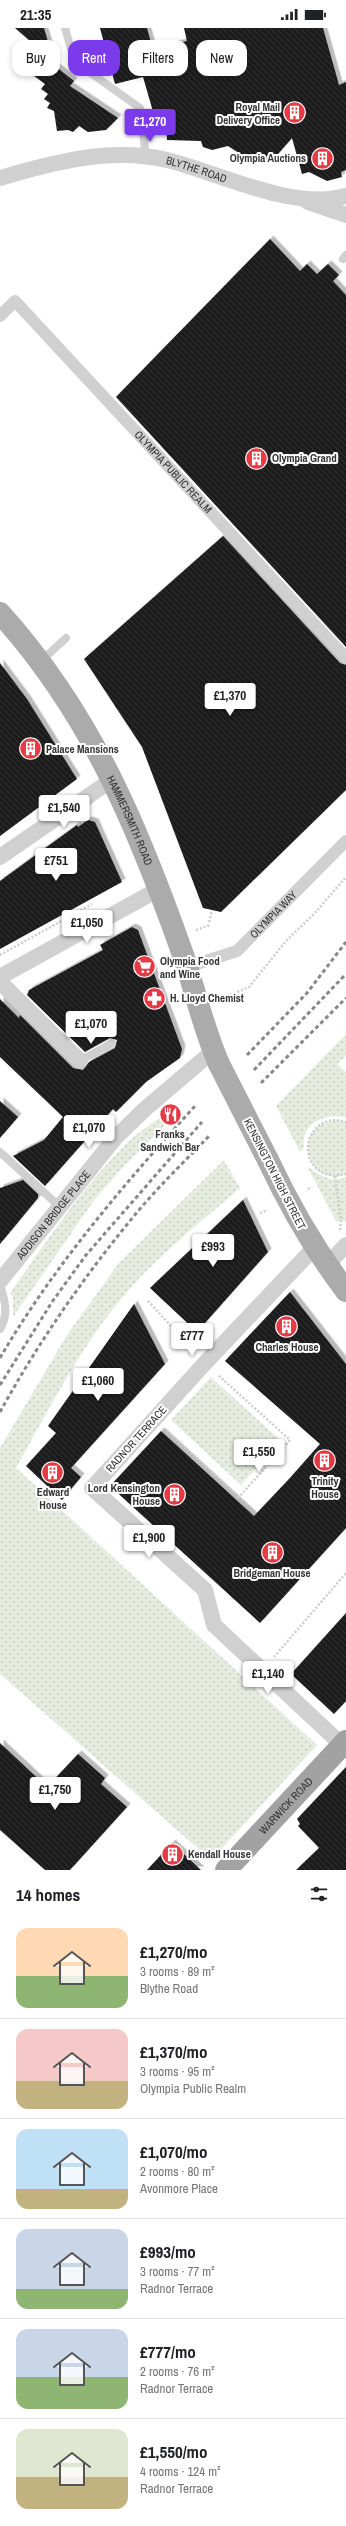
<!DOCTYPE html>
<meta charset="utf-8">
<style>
body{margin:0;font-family:"Archivo Narrow",sans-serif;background:#f6f6f6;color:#202124;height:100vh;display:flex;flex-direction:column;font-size:15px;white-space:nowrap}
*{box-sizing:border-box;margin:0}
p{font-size:13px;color:#757577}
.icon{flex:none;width:22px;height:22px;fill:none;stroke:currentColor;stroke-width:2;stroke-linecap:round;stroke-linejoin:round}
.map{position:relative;height:1842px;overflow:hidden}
.side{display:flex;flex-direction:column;background:#fff;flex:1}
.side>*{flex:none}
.guide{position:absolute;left:12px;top:12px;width:322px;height:36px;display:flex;gap:8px}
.price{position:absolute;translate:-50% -34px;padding:0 9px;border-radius:4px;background:#fff;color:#222;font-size:13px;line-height:26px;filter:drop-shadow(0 1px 2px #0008)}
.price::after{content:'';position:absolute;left:50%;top:24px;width:12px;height:9px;margin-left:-6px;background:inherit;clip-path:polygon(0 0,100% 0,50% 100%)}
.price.selected{background:#7c3aed;color:#fff}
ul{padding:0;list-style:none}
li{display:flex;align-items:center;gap:12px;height:100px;padding:0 16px}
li+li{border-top:1px solid #e0e0e0}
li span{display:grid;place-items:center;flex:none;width:112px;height:80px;border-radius:12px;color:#555}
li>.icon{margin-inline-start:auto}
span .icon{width:48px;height:48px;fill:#fffc;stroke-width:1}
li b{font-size:17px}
h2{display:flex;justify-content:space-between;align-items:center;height:48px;padding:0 16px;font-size:17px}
.pill{padding:0 14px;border-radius:12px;background:#fff;box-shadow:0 2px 6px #0003;font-size:14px;line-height:36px}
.pill.selected{background:#7c3aed;color:#fff}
.status{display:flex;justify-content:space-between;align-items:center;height:28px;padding:0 20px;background:#fff;direction:ltr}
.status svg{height:11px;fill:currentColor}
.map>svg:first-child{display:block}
.grass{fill:url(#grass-dots)}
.building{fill:url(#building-back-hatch);filter:url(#shadow)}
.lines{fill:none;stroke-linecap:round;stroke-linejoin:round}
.path{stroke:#cdcdcd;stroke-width:2.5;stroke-dasharray:2 2;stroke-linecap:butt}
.service{stroke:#d0d0d0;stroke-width:8}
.pedestrian{stroke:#d0d0d0;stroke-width:12}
.minor{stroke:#d0d0d0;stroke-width:16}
.primary{stroke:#ababab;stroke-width:22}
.trunk{stroke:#a2a2a2;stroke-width:22}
.rail{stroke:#888;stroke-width:3;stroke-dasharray:4 3;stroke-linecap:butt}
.primary-bridge{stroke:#ababab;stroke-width:22}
.labels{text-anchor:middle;stroke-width:4;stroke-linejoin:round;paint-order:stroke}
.poi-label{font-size:11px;font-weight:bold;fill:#333;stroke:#fff;text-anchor:start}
.street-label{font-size:11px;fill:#333;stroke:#fff}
</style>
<div class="status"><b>21:35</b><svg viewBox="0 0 49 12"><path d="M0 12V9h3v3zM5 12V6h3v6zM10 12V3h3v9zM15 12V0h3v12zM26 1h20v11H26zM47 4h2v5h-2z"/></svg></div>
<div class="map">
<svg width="346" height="1842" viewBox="0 0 346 1842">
<defs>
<pattern id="grass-dots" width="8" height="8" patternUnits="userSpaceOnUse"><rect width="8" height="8" fill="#e6ecdf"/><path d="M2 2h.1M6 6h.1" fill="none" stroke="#c6cbc0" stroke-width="1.8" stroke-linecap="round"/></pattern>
<pattern id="building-back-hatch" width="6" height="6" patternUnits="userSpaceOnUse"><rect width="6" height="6" fill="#1a1a1a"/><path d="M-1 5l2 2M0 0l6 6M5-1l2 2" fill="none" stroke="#333"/></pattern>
<filter id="shadow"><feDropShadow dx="3.5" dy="-3.5" stdDeviation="0" flood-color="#0004"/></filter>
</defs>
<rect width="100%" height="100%" fill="#fff"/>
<path class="grass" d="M346,1006V1028L337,1036L346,1044V1089C325,1085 300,1095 304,1120L300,1124L276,1078Z
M159,1090L165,1097L125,1137L95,1171L13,1289V1268L10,1265C45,1216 80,1162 123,1119C133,1108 147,1099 159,1090Z
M338,1092L346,1094V1146C307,1162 289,1095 338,1092Z
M224,1132L240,1160C202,1193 161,1225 128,1263C82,1315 50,1380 16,1440L317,1717L211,1832L0,1646V1420L67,1307L119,1235Z
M307,1138C320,1147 329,1155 346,1149V1193H336Z
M211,1349L281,1413L241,1457L171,1392Z"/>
<path class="building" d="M15,0H44L54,34Z
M100,0H147L153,22L187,13L184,0H323L339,57L346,54V142L341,144L342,149L327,153L309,144L302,146L292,110L271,134L263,136L245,129L228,118L212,122L203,119L201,113L167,112L166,94L154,87L143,49L115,56Z
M45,30L74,53L70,58L118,90L106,102L88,104L79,98L73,104L68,102L57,103L54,83L47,80L50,75L44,71L48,66L41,61L45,56L34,48Z
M270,211L300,243L307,236L317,246L328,236L339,247L333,253L346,267V619L116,369Z
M223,508L340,635L346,637V762L221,884L203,880L142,719L84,631Z
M0,635L27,671L77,751L0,808Z
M88,792L95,794L122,854L0,921V853L77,797L78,799Z
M132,899L138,902L182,1021L180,1030L146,1054L116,1084L113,1081L45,1158L13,1128L44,1112L63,1089L0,1029V971L19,990L20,987L73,1040L83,1042L89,1034L115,1020L117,1012L110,1010L85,1024L27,967L29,962L103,922L100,917Z
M0,1073L18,1089L0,1110Z
M23,1152L38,1166V1170L0,1216V1160Z
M243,1172L268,1224L197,1304L150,1260Z
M290,1264L346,1336V1500L260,1595L110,1458L161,1403L254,1488L289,1451L320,1416L225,1333Z
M134,1276L165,1336L71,1440L81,1449L62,1472L26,1438L56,1405L48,1398Z
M346,1585V1673L334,1686L291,1646Z
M0,1715L47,1759L78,1726L105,1750L101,1756L127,1779L70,1842H45L0,1802Z
M346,1739V1842H296L319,1820L298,1798L300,1796L297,1791Z
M172,1815L201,1842H147Z"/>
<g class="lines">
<path class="path" d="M209,894L212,882
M196,902L210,897
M0,927L92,876
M230,967L249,959L286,913L314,886L346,849
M335,1148C291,1143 305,1081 346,1094
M308,1161L312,1159
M260,1185L268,1182
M340,1202L341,1193L335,1148L346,1146
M148,1273L193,1322
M167,1403L239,1469L290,1412L218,1347
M274,1629L346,1545"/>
<path class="service" d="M65,0L71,21L81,38L140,80L146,129
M343,231L346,227
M41,633L66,610
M80,1033L112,1015
M0,1124L59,1178
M0,1257C5,1272 9,1287 0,1301"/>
<g class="pedestrian">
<path id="s1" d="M0,288L15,273L346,630"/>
<path id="s2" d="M187,939L237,923L346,813"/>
</g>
<g class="minor">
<path id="s3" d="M0,150C54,134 111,119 167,132C220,145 292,183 346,168"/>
<path d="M308,174L346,187"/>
<path d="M0,829L113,751"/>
<path d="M0,949L159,861"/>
<path d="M0,954L80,1033"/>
<path d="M314,1220L205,1335L92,1460L205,1562L214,1597L342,1717"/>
<path d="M327,1237L346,1217"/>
<path id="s4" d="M0,1253L116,1109L145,1081L213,1023"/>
</g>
<g class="primary">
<path id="s5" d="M0,585C91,686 137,797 182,924C195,961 203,1000 219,1036"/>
<path d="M268,1132C290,1179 315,1222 346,1263"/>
</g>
<path class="trunk" id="s6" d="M226,1842L346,1713"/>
<path class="rail" d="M247,1027L307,965L346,914
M254,1042L346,946
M261,1055L346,970
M0,1330C53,1239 124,1156 195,1078
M0,1357L52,1274L86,1227L202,1094
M0,1384C39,1313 87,1244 139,1182C161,1156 186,1132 210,1107"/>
<path class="primary-bridge" d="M219,1036L268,1132"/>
</g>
<defs>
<symbol id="building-disc" viewBox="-11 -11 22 22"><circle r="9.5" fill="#e63946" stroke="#fff"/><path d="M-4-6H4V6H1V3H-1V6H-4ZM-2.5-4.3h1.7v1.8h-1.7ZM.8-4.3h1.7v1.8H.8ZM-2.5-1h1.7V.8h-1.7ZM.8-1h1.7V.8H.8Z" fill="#fff"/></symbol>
<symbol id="supermarket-disc" viewBox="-11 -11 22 22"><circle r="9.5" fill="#e63946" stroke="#fff"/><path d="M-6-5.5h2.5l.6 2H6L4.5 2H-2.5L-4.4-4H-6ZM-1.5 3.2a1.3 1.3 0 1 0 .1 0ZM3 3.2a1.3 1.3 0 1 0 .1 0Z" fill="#fff"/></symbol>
<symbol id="pharmacy-disc" viewBox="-11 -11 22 22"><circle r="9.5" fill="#e63946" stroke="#fff"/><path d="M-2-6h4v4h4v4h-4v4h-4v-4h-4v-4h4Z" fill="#fff"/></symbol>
<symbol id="restaurant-disc" viewBox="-11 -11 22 22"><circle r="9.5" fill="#e63946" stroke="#fff"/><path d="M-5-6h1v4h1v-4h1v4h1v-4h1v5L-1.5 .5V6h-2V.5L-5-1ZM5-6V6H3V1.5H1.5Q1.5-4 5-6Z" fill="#fff"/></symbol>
</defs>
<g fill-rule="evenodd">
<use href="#building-disc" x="282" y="72" width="25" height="25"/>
<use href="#building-disc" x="310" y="118" width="25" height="25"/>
<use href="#building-disc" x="244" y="418" width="25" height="25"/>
<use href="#building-disc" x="18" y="708" width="25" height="25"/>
<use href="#supermarket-disc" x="132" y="926" width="25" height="25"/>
<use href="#pharmacy-disc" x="142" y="958" width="25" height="25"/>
<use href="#restaurant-disc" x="158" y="1074" width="25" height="25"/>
<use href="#building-disc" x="274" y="1286" width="25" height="25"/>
<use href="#building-disc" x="312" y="1420" width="25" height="25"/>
<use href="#building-disc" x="40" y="1432" width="25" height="25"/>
<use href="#building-disc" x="162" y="1454" width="25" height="25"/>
<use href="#building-disc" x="260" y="1512" width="25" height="25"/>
<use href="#building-disc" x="160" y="1814" width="25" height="25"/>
</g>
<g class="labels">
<g class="poi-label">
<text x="280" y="83" text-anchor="end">Royal Mail<tspan x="280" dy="13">Delivery Office</tspan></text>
<text x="306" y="134" text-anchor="end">Olympia Auctions</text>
<text x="272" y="434">Olympia Grand</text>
<text x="46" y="725">Palace Mansions</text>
<text x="160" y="937">Olympia Food<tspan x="160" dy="13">and Wine</tspan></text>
<text x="170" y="974">H. Lloyd Chemist</text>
<text x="170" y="1110" text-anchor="middle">Franks<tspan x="170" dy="13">Sandwich Bar</tspan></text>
<text x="287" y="1323" text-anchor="middle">Charles House</text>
<text x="325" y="1457" text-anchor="middle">Trinity<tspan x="325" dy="13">House</tspan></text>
<text x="160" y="1464" text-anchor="end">Lord Kensington<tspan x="160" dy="13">House</tspan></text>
<text x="53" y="1468" text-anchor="middle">Edward<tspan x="53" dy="13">House</tspan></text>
<text x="272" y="1549" text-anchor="middle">Bridgeman House</text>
<text x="188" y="1830">Kendall House</text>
</g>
<g class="street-label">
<text dy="4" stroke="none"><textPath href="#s3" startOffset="201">BLYTHE ROAD</textPath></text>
<text dy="4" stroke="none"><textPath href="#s1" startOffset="254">OLYMPIA PUBLIC REALM</textPath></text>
<text dy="4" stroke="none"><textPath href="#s5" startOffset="246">HAMMERSMITH ROAD</textPath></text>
<text dy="4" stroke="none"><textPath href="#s2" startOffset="104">OLYMPIA WAY</textPath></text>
<text transform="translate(275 1146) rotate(63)" y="4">KENSINGTON HIGH STREET</text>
<text dy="4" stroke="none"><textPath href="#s4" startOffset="85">ADDISON BRIDGE PLACE</textPath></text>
<text transform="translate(136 1411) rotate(-48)" y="4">RADNOR TERRACE</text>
<text dy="4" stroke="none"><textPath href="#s6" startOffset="88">WARWICK ROAD</textPath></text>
</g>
</g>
</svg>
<b class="price selected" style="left:150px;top:115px">£1,270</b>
<b class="price" style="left:230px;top:689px">£1,370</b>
<b class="price" style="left:64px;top:801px">£1,540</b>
<b class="price" style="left:56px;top:854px">£751</b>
<b class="price" style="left:87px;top:916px">£1,050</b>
<b class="price" style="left:91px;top:1017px">£1,070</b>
<b class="price" style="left:89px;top:1121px">£1,070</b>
<b class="price" style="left:213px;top:1240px">£993</b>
<b class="price" style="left:192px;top:1329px">£777</b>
<b class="price" style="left:98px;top:1374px">£1,060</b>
<b class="price" style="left:259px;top:1445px">£1,550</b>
<b class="price" style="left:149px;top:1531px">£1,900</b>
<b class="price" style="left:268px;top:1667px">£1,140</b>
<b class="price" style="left:55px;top:1783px">£1,750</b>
<div class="guide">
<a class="pill">Buy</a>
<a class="pill selected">Rent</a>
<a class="pill">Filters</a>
<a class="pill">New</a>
</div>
</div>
<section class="side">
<h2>14 homes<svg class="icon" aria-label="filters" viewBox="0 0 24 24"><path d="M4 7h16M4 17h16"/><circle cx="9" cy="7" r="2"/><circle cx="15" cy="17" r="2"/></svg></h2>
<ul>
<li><span style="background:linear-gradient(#ffd9b3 60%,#8fb573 0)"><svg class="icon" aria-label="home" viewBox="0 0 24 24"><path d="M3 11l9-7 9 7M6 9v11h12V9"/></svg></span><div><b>£1,270/mo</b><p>3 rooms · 89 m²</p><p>Blythe Road</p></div></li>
<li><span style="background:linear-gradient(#f6c9c9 65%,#c2b280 0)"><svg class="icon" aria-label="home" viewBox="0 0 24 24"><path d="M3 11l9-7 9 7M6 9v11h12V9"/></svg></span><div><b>£1,370/mo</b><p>3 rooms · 95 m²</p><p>Olympia Public Realm</p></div></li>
<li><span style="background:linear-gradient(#bfe0f5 75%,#c2b280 0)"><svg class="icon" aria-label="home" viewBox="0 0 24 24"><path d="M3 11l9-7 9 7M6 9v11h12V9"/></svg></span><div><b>£1,070/mo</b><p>2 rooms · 80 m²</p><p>Avonmore Place</p></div></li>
<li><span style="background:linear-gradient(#c9d6e8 75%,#8fb573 0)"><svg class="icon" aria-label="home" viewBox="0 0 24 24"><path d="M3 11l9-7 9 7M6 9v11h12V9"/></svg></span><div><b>£993/mo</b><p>3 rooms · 77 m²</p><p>Radnor Terrace</p></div></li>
<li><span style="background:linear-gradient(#c9d6e8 60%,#8fb573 0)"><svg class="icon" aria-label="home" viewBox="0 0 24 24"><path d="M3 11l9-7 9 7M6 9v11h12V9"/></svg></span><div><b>£777/mo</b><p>2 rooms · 76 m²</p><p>Radnor Terrace</p></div></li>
<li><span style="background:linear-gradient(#dfe7d0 60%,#c2b280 0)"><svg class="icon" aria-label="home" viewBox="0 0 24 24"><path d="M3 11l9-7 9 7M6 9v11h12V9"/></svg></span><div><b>£1,550/mo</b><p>4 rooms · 124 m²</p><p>Radnor Terrace</p></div></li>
</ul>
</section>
